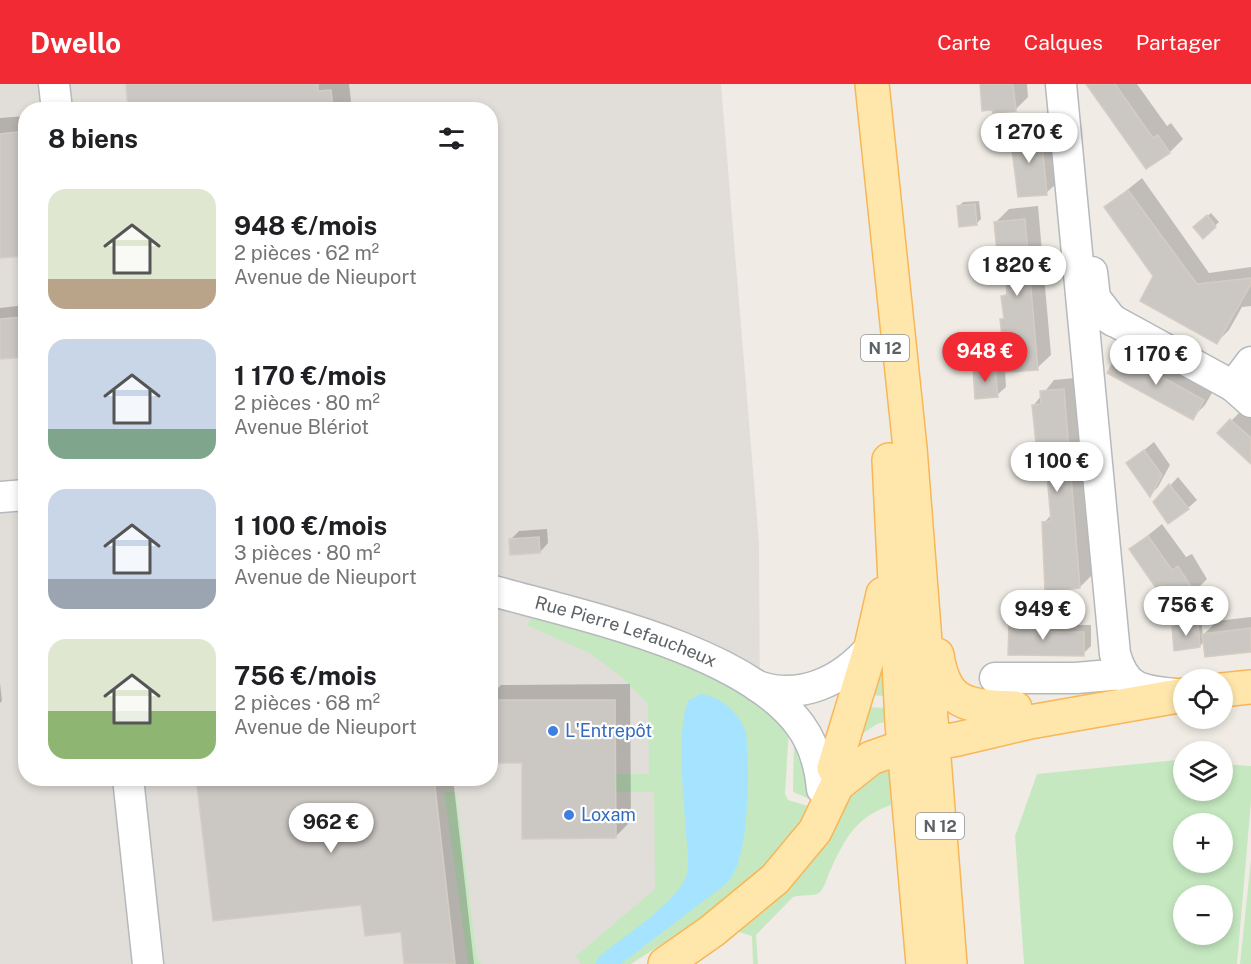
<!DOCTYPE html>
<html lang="fr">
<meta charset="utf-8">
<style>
body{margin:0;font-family:"Public Sans",sans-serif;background:#f2f2f2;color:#202124;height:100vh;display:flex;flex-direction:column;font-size:22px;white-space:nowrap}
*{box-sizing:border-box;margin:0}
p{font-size:20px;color:#757577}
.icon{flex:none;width:33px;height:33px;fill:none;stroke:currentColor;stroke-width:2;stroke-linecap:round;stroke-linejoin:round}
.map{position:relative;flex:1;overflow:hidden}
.panel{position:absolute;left:18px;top:18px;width:480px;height:684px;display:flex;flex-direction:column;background:#fff;border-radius:24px;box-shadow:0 3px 9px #0003}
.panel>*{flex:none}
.tools{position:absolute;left:1173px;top:585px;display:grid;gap:12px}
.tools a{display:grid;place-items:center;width:60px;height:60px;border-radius:50%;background:#fff;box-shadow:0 3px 9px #0003;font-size:30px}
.price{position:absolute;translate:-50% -51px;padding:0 14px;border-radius:21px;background:#fff;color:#222;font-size:20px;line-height:39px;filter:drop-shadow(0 2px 3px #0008)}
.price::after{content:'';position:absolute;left:50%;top:36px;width:18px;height:14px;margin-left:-9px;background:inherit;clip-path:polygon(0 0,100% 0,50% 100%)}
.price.active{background:#f12a33;color:#fff}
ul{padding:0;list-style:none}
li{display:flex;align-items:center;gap:18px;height:150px;padding:0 30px}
li span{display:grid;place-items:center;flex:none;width:168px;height:120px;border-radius:18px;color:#555}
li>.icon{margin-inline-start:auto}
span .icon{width:72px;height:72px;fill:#fffc;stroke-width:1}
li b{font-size:26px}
h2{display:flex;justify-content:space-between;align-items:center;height:72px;padding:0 30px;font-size:26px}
header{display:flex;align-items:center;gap:36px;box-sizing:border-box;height:84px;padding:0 30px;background:#f12a33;color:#fff}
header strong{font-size:28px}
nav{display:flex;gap:33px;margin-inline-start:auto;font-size:21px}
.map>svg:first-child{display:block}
.industrial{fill:#e1ded9;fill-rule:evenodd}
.green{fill:#c5e8c0;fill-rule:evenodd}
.water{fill:#a6e3ff}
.shadow{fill:#0003}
.building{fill:#cbc7c2;stroke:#d5cdc3;stroke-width:1.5}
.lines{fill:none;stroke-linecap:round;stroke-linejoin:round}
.minor-casing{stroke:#b5b9bc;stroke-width:33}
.major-casing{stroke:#f8b656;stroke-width:36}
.minor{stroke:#fff;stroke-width:30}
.major{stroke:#ffe7ab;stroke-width:33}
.shop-dot{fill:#3f7fe0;stroke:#fff;stroke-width:2}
.labels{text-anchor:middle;stroke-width:4.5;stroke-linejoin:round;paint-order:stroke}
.shield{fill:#fff;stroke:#8e9194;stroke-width:1.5}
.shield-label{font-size:16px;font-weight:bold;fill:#5d6266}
.street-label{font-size:18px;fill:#5d6266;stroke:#fff}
.shop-label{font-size:18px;fill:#366cbe;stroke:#fff;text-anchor:start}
</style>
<header>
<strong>Dwello</strong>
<nav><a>Carte</a><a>Calques</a><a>Partager</a></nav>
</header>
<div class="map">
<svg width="1251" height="880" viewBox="0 0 1251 880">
<rect width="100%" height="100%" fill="#f0ece5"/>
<path class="industrial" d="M0,0H721L759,458L761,793L612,880H0ZM26,26H490V694H26Z"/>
<path class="green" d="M531,534L680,575L712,589L789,643L785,710L788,716L808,722L800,741L782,769L727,818L631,880H581L576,872L655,805L654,708L522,709V691L649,690L648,620L619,591L591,570L527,541Z
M883,569L888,612L865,611Z
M862,623L889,624L890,636L877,640L856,654Z
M794,656L812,705L810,715L793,708Z
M1177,676H1183L1184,706H1222L1223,680L1251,682V717L1237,880H1024L1015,752L1037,690ZM1184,740H1222V778H1184ZM1184,812H1222V850H1184Z
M889,677L891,721C856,733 845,754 830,787C827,793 825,803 820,808C814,813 801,810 793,813L756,851L758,880H753L752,852L739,848L781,813L798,794L834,721Z
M444,708H456L477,875L481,880H468Z
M1251,775V880H1240Z"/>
<path class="water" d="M700,610C721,612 739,629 746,648C749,681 751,776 727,799L621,880H595L600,872C622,854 674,820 685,795C691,782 687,764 686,750C684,716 676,647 688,617Z"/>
<path class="shadow" d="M127,0H349L352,26H129Z
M982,0H1027L1028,13L1015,26Z
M1088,0H1137L1167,42L1171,39L1183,55L1170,68L1146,83Z
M26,32V170L0,173V34Z
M1049,39L1055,101L1046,109L1011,51L1020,42Z
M1142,94L1209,189L1251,183V222L1242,223L1229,246L1217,258L1155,192L1106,123Z
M979,117L981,135L977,139L959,122L963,118Z
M1038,122L1051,271L1037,284L1005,286L1006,303L997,311L974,284L983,276L1006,274L1002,236L1005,232L1003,213L1009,207L1006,177L996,138L1009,125Z
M1211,129L1219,138L1203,153L1199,139Z
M26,221V271L0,273V224Z
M1133,257L1216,302L1205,321L1192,334L1120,270Z
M1075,294L1092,491L1080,503L1044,439L1052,430L1048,378L1033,322L1054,296Z
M1244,324L1251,331V379L1219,349Z
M1154,358L1170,381L1158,403L1150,411L1128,379Z
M1178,393L1197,416L1188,424L1155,418Z
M26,423V446L20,447L19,430Z
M1162,440L1186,473L1192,470L1207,495L1194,508L1131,465Z
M547,445L548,459L540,468L510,456L519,447Z
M1018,531H1059L1058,541H1091V562L1083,570L1010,539Z
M1251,533V566L1204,557L1200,562L1173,543L1177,539L1201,537L1203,551L1217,537Z
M0,599L2,617L0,619Z
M630,600L631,737L615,753L523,677L490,678V611L501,601Z
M199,694H453L474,880H406L402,846L363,819Z"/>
<path class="building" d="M126,0H318V7L331,6L333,26H128Z
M980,0H1013L1016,27L993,29L992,26L982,27Z
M1086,0H1115L1153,54L1158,51L1170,69L1146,85Z
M26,47V172L0,174V50Z
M1041,47L1047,111L1018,113L1010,50Z
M1128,106L1197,200L1251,194V200L1217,260L1140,217L1153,192L1104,123Z
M975,120L977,141L959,143L957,122Z
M1207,131L1216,143L1203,155L1193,143Z
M1025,135L1038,286L1006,288L1000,235H1004L1001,212L1007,211L1005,179H998L994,138Z
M24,233L26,273L0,275V235Z
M1119,269L1204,316L1193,336L1107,289Z
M995,282L998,313L975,315L973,284Z
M1064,305L1080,504L1045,508L1042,438L1051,437L1046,379L1038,380L1032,321L1041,320L1040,307Z
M1230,335L1251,354V380L1217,349Z
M1144,366L1162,391L1150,413L1126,379Z
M1169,400L1189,425L1168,440L1153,418Z
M1148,452L1172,486L1178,482L1195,509L1171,526L1129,465Z
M539,453L540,469L510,471L509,455Z
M1009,538L1051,539V548H1084V572L1008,571Z
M1198,540L1200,563L1174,567L1172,543Z
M1251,544V568L1205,573L1202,550Z
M490,616H615L616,754L522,755V679H490Z
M196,694H434L455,880H404L401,848L365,852L361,821L213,837Z"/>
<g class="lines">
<defs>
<g id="minor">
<path d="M54,0L57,26"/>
<path d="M1061,0L1115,570C1125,605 1141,607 1175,610"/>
<path d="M1092,188L1095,214L1113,237"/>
<path d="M1096,227L1233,302"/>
<path d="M1251,278L1233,302L1251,318"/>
<path d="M0,413L26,411"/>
<path id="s1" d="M490,506C579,531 744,565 800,641C814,660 820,683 822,705"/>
<path d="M995,594H1076L1122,590"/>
<path d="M757,602C801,617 842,597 871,563"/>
<path d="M128,694L148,880"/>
</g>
<path id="major" d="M872,0L910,364L950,880
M889,376L902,639L923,880
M937,571C945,623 969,622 1015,624
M1222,606L1251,603
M834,684L871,563L883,510
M665,880L712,847L775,795L815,747L837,701L871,674L891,667L958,655L1030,638L1184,611"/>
</defs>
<use href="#minor" class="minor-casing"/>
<use href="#major" class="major-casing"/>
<use href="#minor" class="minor"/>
<use href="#major" class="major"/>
</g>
<g class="shop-dot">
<circle cx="553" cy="647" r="6"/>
<circle cx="569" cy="731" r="6"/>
</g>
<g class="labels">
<g class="shield">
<rect x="861" y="251" width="48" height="26" rx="4.5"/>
<rect x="916" y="729" width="48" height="26" rx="4.5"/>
</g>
<g class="shield-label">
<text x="885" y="270">N 12</text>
<text x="940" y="748">N 12</text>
</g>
<g class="street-label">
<text dy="6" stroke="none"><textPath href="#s1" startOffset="142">Rue Pierre Lefaucheux</textPath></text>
</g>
<g class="shop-label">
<text x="565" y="653">L'Entrepôt</text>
<text x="581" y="737">Loxam</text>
</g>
</g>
</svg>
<div class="tools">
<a><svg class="icon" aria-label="locate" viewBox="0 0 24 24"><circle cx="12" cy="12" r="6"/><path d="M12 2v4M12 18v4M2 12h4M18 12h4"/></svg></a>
<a><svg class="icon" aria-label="layers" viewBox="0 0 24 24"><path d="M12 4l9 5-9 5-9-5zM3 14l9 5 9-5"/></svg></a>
<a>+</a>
<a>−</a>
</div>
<b class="price" style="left:1029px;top:80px">1 270 €</b>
<b class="price" style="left:1017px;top:213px">1 820 €</b>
<b class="price active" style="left:985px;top:299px">948 €</b>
<b class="price" style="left:1156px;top:302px">1 170 €</b>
<b class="price" style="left:1057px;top:409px">1 100 €</b>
<b class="price" style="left:1186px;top:553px">756 €</b>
<b class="price" style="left:1043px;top:557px">949 €</b>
<b class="price" style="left:331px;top:770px">962 €</b>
<section class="panel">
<h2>8 biens<svg class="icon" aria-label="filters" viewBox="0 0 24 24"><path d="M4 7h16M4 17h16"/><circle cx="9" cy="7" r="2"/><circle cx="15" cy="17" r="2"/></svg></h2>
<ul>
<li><span style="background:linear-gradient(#dfe7d0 75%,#b9a48a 0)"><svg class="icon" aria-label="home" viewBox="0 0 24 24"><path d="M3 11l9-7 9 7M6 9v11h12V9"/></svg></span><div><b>948 €/mois</b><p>2 pièces · 62 m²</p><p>Avenue de Nieuport</p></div></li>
<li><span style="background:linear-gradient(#c9d6e8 75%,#7fa58c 0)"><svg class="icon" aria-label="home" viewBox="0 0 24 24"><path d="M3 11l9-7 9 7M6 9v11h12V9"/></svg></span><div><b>1 170 €/mois</b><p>2 pièces · 80 m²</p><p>Avenue Blériot</p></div></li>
<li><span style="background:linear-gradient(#c9d6e8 75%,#9aa5b1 0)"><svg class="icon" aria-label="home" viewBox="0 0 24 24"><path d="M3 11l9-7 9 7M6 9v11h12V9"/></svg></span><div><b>1 100 €/mois</b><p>3 pièces · 80 m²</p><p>Avenue de Nieuport</p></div></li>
<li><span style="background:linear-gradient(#dfe7d0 60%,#8fb573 0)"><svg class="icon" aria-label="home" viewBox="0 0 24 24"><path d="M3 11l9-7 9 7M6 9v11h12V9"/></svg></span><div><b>756 €/mois</b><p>2 pièces · 68 m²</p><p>Avenue de Nieuport</p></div></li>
</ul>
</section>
</div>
